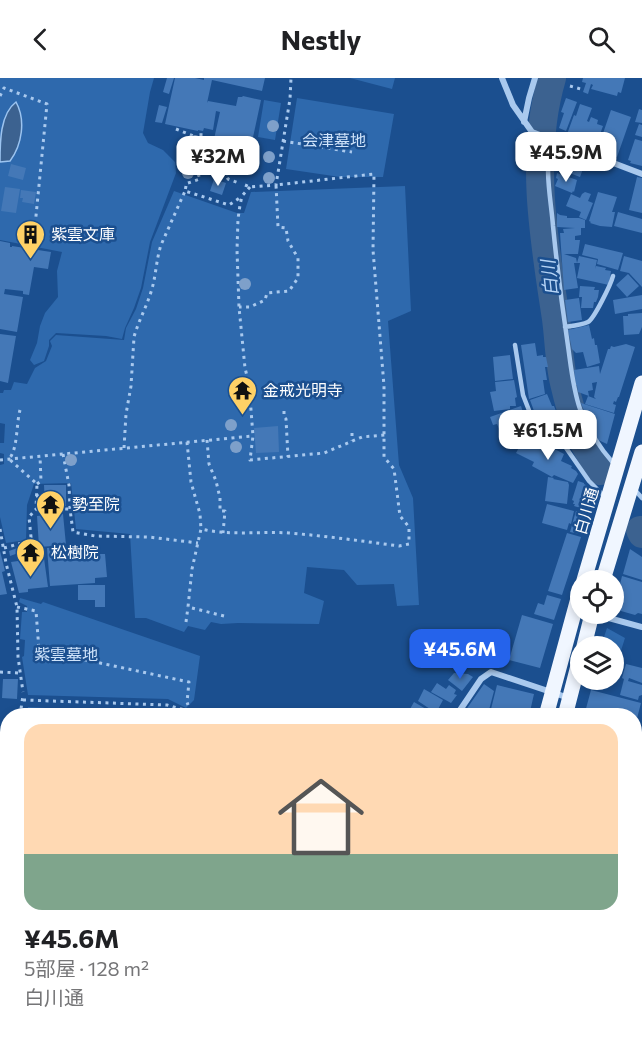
<!DOCTYPE html>
<html lang="ja">
<meta charset="utf-8">
<style>
body{margin:0;font-family:Commissioner,"Noto Sans JP",sans-serif;background:#f6f6f6;color:#202124;height:100vh;display:flex;flex-direction:column;font-size:22px;white-space:nowrap}
*{box-sizing:border-box;margin:0}
p{font-size:20px;color:#757577}
.icon{flex:none;width:33px;height:33px;fill:none;stroke:currentColor;stroke-width:2;stroke-linecap:round;stroke-linejoin:round}
.map{position:relative;flex:1;overflow:hidden}
.panel{position:absolute;left:0px;top:630px;width:642px;height:332px;display:flex;flex-direction:column;background:#fff;border-radius:24px 24px 0 0;box-shadow:0 3px 9px #0003}
.panel>*{flex:none}
.tools{position:absolute;left:570px;top:492px;display:grid;gap:12px}
.tools a{display:grid;place-items:center;width:54px;height:54px;border-radius:50%;background:#fff;box-shadow:0 3px 9px #0003;font-size:30px}
.price{position:absolute;translate:-50% -51px;padding:0 14px;border-radius:12px;background:#fff;color:#222;font-size:20px;line-height:39px;filter:drop-shadow(0 2px 3px #0008)}
.price::after{content:'';position:absolute;left:50%;top:36px;width:18px;height:14px;margin-left:-9px;background:inherit;clip-path:polygon(0 0,100% 0,50% 100%)}
.price.active{background:#2563eb;color:#fff}
ul{padding:0;list-style:none}
li{display:grid;align-content:center;gap:12px;height:318px;padding:0 24px}
li span{display:grid;place-items:center;height:186px;border-radius:18px;color:#555}
li>.icon{margin-inline-start:auto}
span .icon{width:108px;height:108px;fill:#fffc;stroke-width:1}
li b{font-size:26px}
header{display:flex;justify-content:space-between;align-items:center;height:78px;padding:0 24px;background:#fff;font-size:27px;font-weight:700}
.map>svg:first-child{display:block}
.green{fill:#2e69ad}
.water{fill:#3c6290;stroke:#9cc4f0;stroke-width:1.5}
.lines{fill:none;stroke-linecap:round;stroke-linejoin:round}
.river{stroke:#3c6290;stroke-width:28}
.building{fill:#4478b7}
.path{stroke:#a9c9ee;stroke-width:3;stroke-dasharray:3 4.5;stroke-linecap:butt}
.lane{stroke:#a9c9ee;stroke-width:4.5}
.street{stroke:#a9c9ee;stroke-width:6}
.secondary{stroke:#d6e6fa;stroke-width:12}
.primary{stroke:#f0f6ff;stroke-width:15}
.tree{fill:#7ea0ca}
.labels{text-anchor:middle;stroke-width:5;stroke-linejoin:round;paint-order:stroke}
.park-label{font-size:16px;fill:#cfe3fa;stroke:#1b4f8f}
.poi-label{font-size:16px;fill:#fff;stroke:#1b4f8f;text-anchor:start}
.street-label{font-size:16px;fill:#fff;stroke:#1b4f8f}
.water-label{font-size:18px;font-style:italic;fill:#b5d3f5;stroke:#1b4f8f}
</style>
<header><svg class="icon" aria-label="back" viewBox="0 0 24 24"><path d="M15 5l-7 7 7 7"/></svg>Nestly<svg class="icon" aria-label="search" viewBox="0 0 24 24"><circle cx="10" cy="10" r="6"/><path d="M15 15l6 6"/></svg></header>
<div class="map">
<svg width="642" height="961" viewBox="0 0 642 961">
<rect width="100%" height="100%" fill="#1b4f8f"/>
<path class="green" d="M0,0H154L150,14L143,55L148,65L163,72L175,84L176,95L150,164L141,210L134,230L125,250L122,261L106,258L56,255L49,262V268L44,283L34,287L30,282L37,265L40,248L45,235L58,219L57,193L62,174L0,162Z
M350,0H395L392,11Z
M297,20L394,36L383,99H340L286,91Z
M264,22L281,25L275,62L258,59Z
M405,108L411,233L388,243L399,387L413,420L419,527L397,528L394,506L357,507L344,492L307,489L304,515L324,523L319,546L238,545L221,546L211,544L205,552L188,548L184,554L146,540H135L130,456L76,451L71,405L34,406L27,427L26,462L6,465L0,439V387L4,386V376L0,375V365H4L5,346L0,345V315H3L4,312H11L14,304L27,306L35,290L46,283L52,268L50,263L56,257L124,262L126,250L136,231L143,210L152,164L174,113L237,135H244L251,114Z
M20,520L41,526L43,524L200,578L194,622L186,630L168,621L28,617L22,579L24,578L25,562L20,561L22,534H27V528L19,524Z
M607,550L625,560L618,582L614,581V568H601Z
M28,629L171,637H26Z"/>
<path class="water" d="M16,24C26,42 22,67 10,83L0,84C0,64 0,36 16,24Z"/>
<g class="lines">
<path class="river" d="M552,0C529,78 544,162 556,241C559,264 559,287 565,309C568,322 572,336 577,349C582,365 592,379 600,393
M640,452L642,456"/>
</g>
<path class="building" d="M167,0H174L169,16L163,14Z
M175,0H195L204,2V0H265L262,13L212,2L207,25L208,23L236,28L238,19H242L243,18L261,22L249,78L238,76L237,83H235L222,80L223,73L212,70L220,34L216,33L213,52L204,50L203,53L198,52V53L165,46Z
M583,0H625L621,15L618,14L617,18L591,11L593,7L591,6L588,16L583,14L586,5L582,4Z
M566,20L577,24L566,53L559,50L564,35L561,34Z
M580,26L592,30L587,43L589,44L591,39L598,42L597,46L603,48L595,70L566,59L574,37L576,38Z
M159,27L167,29L162,45L155,44Z
M639,31L642,32V45L635,44Z
M611,32L631,39L617,79L599,73L602,65L600,64Z
M639,46L642,47V59L635,57Z
M635,61L642,63V88L630,85L631,83L628,82Z
M561,70L583,78L580,87L584,88L580,99L559,91L562,83L557,81Z
M11,86L26,90L23,102L8,98Z
M557,95L577,102L574,114L573,113L572,115L555,108L558,101L556,100Z
M637,99L642,100V135L629,132Z
M214,101L226,105L222,117L210,113Z
M5,109L20,111L16,135L1,133Z
M21,112L36,114L34,126L22,124L23,120H20Z
M585,114L591,116L588,123L593,125L586,142L579,139L581,134L566,128L571,116L580,120L582,116Z
M598,114L617,119L612,134H615L612,149L600,148L590,145L591,144L589,143Z
M618,134L642,141V155L614,148Z
M557,135L560,137L567,138V140H579L585,142V150H581V157L575,158V162H580L578,176H564L576,180L577,185H574L578,210L564,212L560,155H564L563,151L575,150L557,149Z
M0,163L10,165V169H12V168L51,174L48,191L34,189L29,217L23,216V213L5,211L4,216L23,219L17,254L0,251Z
M585,166L623,175L618,192L597,186L598,181L582,177Z
M579,178L597,182L595,191L596,188L606,190L605,192L611,193L609,207L577,200L580,185H577Z
M624,178L642,183V209L629,195L620,193Z
M628,196L639,208L627,219L616,207Z
M580,208L595,209L594,212H599L598,219L596,224H594L593,230H581L582,219H579Z
M642,217V231L615,236L613,222Z
M579,220L582,242L568,244L565,222Z
M642,235V249L639,256L624,257L623,238H628V236Z
M589,247L592,261L594,260L595,267H597L600,285L587,289L583,274L576,275L572,271L568,252Z
M0,256L16,258L8,305L0,303Z
M535,265L537,278L543,277V279H546L548,289H545L547,302H543L545,316L529,321L521,267Z
M626,266L635,269L619,319H618L616,324L614,323L613,326L616,327L614,335L585,326L588,318L596,321L594,319L597,304L592,305L593,312L588,313L589,318L578,314L577,307H576L574,292L599,288L600,296L608,271H610L611,268L614,269Z
M510,277L513,301L495,303L493,279Z
M514,302L517,319L515,320L516,328H510V331L494,333L490,314L496,313L495,304Z
M547,316L552,328H554L563,351L561,355L547,359L542,355L530,322Z
M581,325L615,336L607,366L596,361L594,355L592,354L594,347L588,345L590,337L585,335Z
M521,328L530,358L521,361L522,363L506,368L497,346L493,347L490,339Z
M278,348L279,374L256,375L254,350Z
M531,362L546,370L547,367L564,376L561,383L572,388L571,390L576,393L578,396L573,405L554,397L552,399L543,394L532,388L534,384L516,375L522,364L528,366Z
M548,399L554,400L553,401L568,404L569,407L567,426L545,423Z
M578,403L584,405V406L593,411L587,432L574,428L575,426H573L574,423L572,422Z
M44,407H66V428H45Z
M547,426L574,433L571,446L569,445L567,452L542,445Z
M54,432V437L63,436L66,467L39,469L37,438L47,437V433Z
M576,433L586,436L580,456L570,454Z
M567,455L581,459L562,517L548,513Z
M36,465L37,472L43,473L48,509L28,511V514L19,515L11,484L25,482L24,467Z
M95,467L96,476H105L107,499L95,500V505L50,508L47,470Z
M23,468L24,473L10,478L9,473Z
M630,471L642,479V502L623,496Z
M0,473L5,493L2,494L7,516L0,517Z
M622,498L642,504V536L638,535L635,537L614,531Z
M78,507H105V529H95V522H78Z
M547,517L561,521L554,542L534,536L538,525L544,527Z
M522,537L553,546L540,590L509,582Z
M626,586L642,590V605L629,600L628,603L642,607V617L639,618L638,622L620,617L624,601L622,600Z
M454,595L468,596L473,599L462,613L448,602Z
M3,601H18L17,621L2,620Z
M437,605L446,611L449,607L456,612L454,616L457,617L451,625L431,614Z
M484,606L494,613L489,632L485,638H466L463,636Z
M497,607L534,616L529,638H501L490,635Z
M424,611L443,622L436,635L418,623Z
M591,612L641,625L635,648L634,638H584Z
M414,624L438,638H406Z
M634,778L642,779V803L634,801Z"/>
<g class="lines">
<path class="path" d="M570,8L584,12
M0,18L4,10L47,26L35,148
M176,51L201,61
M283,63L352,74
M198,93L213,86L221,89L228,101L239,105
M226,97L229,84
M188,105L200,101L191,77L201,61V53
M245,107L250,109L276,107L290,21L291,0
M186,108L185,113L229,127L241,119
M250,109L242,118L240,127L238,141L237,172L239,229L245,290L249,306L253,358L250,382L324,375L362,359L385,357
M20,332C16,347 18,371 9,381L37,406L36,431H70
M284,333V339L286,341L288,379
M352,355V363
M207,362L209,386L216,403L220,420V433H225L223,455
M187,364L191,404L200,436L201,451
M124,370L126,336L131,308L134,259C138,244 146,230 151,214C156,199 156,182 161,167L185,113
M63,376L69,407L70,431L73,454L95,458L149,459L198,465
M0,382L253,358
M37,406L41,403L40,378
M36,418H43
M0,451L6,485L17,529L18,579L23,614
M4,470L29,463L31,459L29,439L36,431L40,435H47
M20,474L22,482
M17,529L36,533L39,572L189,604L187,624L188,627
M224,538L188,529L192,491L201,451C230,458 260,453 289,455C326,458 362,463 399,468L409,466V449L400,438L394,391L384,379V308L373,172L374,96L276,107L278,149L286,150L288,163L298,180V200L289,213L267,215L265,222L250,229H239
M186,544L188,529
M0,594L20,595
M23,622L167,627L188,633
M20,638L23,617
M0,770L8,713
M0,778L8,779
M0,817L2,907"/>
<path class="lane" d="M553,61C543,89 551,120 553,148C557,188 562,228 568,268C571,289 573,311 580,331C588,352 599,369 614,386
M565,249C572,248 582,247 588,244C594,241 611,206 613,198
M515,267L523,317L539,358L544,361L557,363L564,367L589,403L606,420
M634,411L642,420
M195,634L199,638"/>
<path class="street" d="M502,0L513,27L532,54L642,96
M524,44L529,20L535,0
M594,536L642,549
M456,638L481,601L491,594L569,620
M40,961V954
M373,961V954"/>
<path class="secondary" d="M634,899H642"/>
<path class="primary" d="M584,502L642,305
M603,502L642,374
M584,568L592,536
M546,638L580,513
M565,638L580,580
M0,937H8
M485,954L486,961"/>
</g>
<g class="tree">
<circle cx="273" cy="48" r="6"/>
<circle cx="195" cy="63" r="6"/>
<circle cx="208" cy="79" r="6"/>
<circle cx="269" cy="79" r="6"/>
<circle cx="188" cy="95" r="6"/>
<circle cx="269" cy="100" r="6"/>
<circle cx="245" cy="206" r="6"/>
<circle cx="231" cy="347" r="6"/>
<circle cx="236" cy="369" r="6"/>
<circle cx="71" cy="382" r="6"/>
</g>
<defs>
<symbol id="building-pin" viewBox="-11 -11 22 30"><path d="M0 17L-7.5 6A9.5 9.5 0 1 1 7.5 6Z" fill="#ffd166" stroke="#1b4f8f"/><path d="M-4-6H4V6H1V3H-1V6H-4ZM-2.5-4.3h1.7v1.8h-1.7ZM.8-4.3h1.7v1.8H.8ZM-2.5-1h1.7V.8h-1.7ZM.8-1h1.7V.8H.8Z" fill="#111"/></symbol>
<symbol id="temple-pin" viewBox="-11 -11 22 30"><path d="M0 17L-7.5 6A9.5 9.5 0 1 1 7.5 6Z" fill="#ffd166" stroke="#1b4f8f"/><path d="M0-6L5-2H3V0L6.5 2.5H4V6H1.5V3h-3V6H-4V2.5H-6.5L-3 0V-2H-5Z" fill="#111"/></symbol>
</defs>
<g fill-rule="evenodd">
<use href="#building-pin" x="14" y="140" width="33" height="45"/>
<use href="#temple-pin" x="226" y="296" width="33" height="45"/>
<use href="#temple-pin" x="34" y="410" width="33" height="45"/>
<use href="#temple-pin" x="14" y="458" width="33" height="45"/>
</g>
<g class="labels">
<g class="park-label">
<text x="334" y="68">会津墓地</text>
<text x="66" y="582">紫雲墓地</text>
</g>
<g class="poi-label">
<text x="51" y="162">紫雲文庫</text>
<text x="263" y="318">金戒光明寺</text>
<text x="72" y="432">勢至院</text>
<text x="51" y="480">松樹院</text>
</g>
<g class="street-label">
<text transform="translate(586 433) rotate(-74)" y="6">白川通</text>
</g>
<g class="water-label">
<text transform="translate(550 200) rotate(-96)" y="6">白川</text>
</g>
</g>
</svg>
<div class="tools">
<a><svg class="icon" aria-label="locate" viewBox="0 0 24 24"><circle cx="12" cy="12" r="6"/><path d="M12 2v4M12 18v4M2 12h4M18 12h4"/></svg></a>
<a><svg class="icon" aria-label="layers" viewBox="0 0 24 24"><path d="M12 4l9 5-9 5-9-5zM3 14l9 5 9-5"/></svg></a>
</div>
<b class="price" style="left:566px;top:105px">¥45.9M</b>
<b class="price" style="left:218px;top:109px">¥32M</b>
<b class="price" style="left:548px;top:383px">¥61.5M</b>
<b class="price active" style="left:460px;top:602px">¥45.6M</b>
<section class="panel">
<ul>
<li><span style="background:linear-gradient(#ffd9b3 70%,#7fa58c 0)"><svg class="icon" aria-label="home" viewBox="0 0 24 24"><path d="M3 11l9-7 9 7M6 9v11h12V9"/></svg></span><div><b>¥45.6M</b><p>5部屋 · 128 m²</p><p>白川通</p></div></li>
</ul>
</section>
</div>
